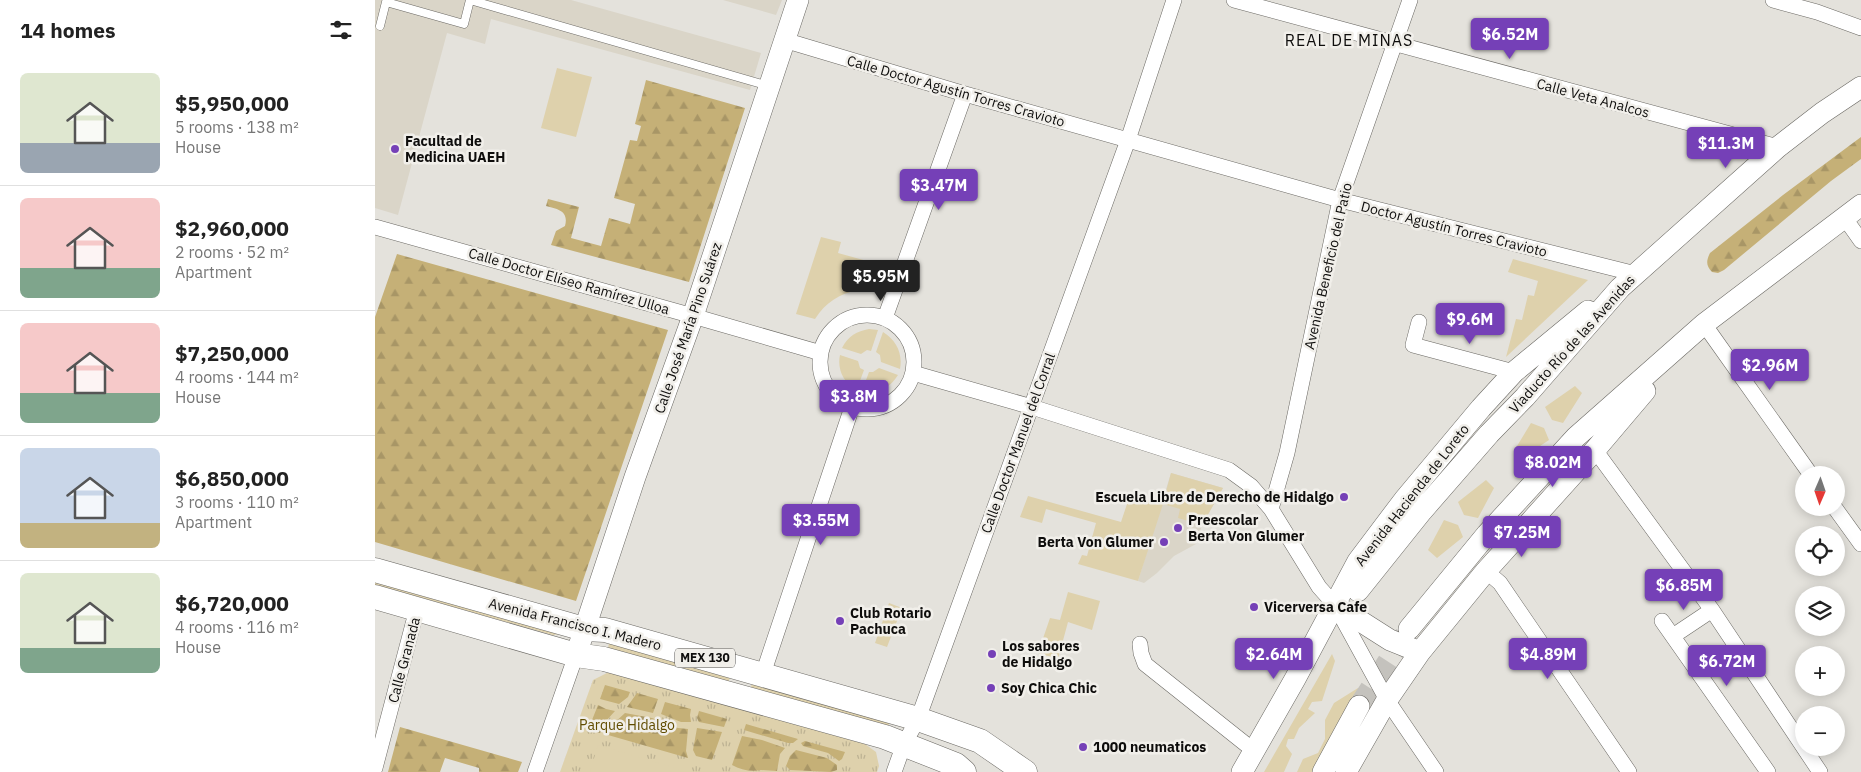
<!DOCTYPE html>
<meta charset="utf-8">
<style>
body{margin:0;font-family:"IBM Plex Sans",sans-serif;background:#f2f2f2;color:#222;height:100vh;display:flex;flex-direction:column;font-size:19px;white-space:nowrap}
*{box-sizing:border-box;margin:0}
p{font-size:16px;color:#767676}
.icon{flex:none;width:28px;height:28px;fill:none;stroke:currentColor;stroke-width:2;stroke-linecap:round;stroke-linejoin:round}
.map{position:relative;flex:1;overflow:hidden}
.panel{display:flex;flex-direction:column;background:#fff;width:375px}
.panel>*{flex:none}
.needle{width:32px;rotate:182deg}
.buttons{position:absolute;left:1420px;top:466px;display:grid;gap:10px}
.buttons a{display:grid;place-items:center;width:50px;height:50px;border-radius:50%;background:#fff;box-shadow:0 2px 12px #0003;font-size:25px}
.price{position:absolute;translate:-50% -42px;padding:0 11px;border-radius:5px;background:#7540b7;color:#fff;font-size:16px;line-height:32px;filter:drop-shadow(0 1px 2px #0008)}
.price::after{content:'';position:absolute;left:50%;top:30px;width:15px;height:11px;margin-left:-8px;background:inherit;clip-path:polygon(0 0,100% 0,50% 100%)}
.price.current{background:#222;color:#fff}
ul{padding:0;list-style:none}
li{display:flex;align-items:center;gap:15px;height:125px;padding:0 20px}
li+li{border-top:1px solid #e0e0e0}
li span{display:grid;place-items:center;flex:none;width:140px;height:100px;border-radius:8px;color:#555}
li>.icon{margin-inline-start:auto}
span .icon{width:60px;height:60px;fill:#fffc;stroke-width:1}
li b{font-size:21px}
h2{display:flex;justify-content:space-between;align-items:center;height:60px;padding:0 20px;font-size:21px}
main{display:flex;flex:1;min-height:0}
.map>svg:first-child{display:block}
.built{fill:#dad5c8}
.grass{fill:url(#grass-tufts)}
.forest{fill:url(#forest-firs)}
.garden{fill:#ded1ac}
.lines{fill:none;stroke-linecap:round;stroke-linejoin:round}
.secondary-tunnel{stroke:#c4c2bd;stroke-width:21;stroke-dasharray:21 11;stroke-linecap:butt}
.lane-casing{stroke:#6b6964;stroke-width:9}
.street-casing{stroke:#6b6964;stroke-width:16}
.secondary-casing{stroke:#6b6964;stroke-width:22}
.primary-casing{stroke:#6b6964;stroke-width:25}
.lane{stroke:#fff;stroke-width:8}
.street{stroke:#fff;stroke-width:15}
.secondary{stroke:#fff;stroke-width:21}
.primary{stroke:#fff;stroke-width:24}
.poi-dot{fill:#7540b7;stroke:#f1efea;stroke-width:2}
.labels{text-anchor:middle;stroke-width:5;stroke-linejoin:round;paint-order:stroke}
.shield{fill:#f1efea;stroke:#52514f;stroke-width:1}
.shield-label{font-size:12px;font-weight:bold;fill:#0e0d0c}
.street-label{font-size:14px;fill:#0e0d0c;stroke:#f1efea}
.poi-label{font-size:14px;font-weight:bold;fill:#0e0d0c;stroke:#f1efea;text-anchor:start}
.park-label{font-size:14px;fill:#614c00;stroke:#f1efea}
.quarter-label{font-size:16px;letter-spacing:1px;fill:#0e0d0c;stroke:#f1efea}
</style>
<main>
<section class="panel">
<h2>14 homes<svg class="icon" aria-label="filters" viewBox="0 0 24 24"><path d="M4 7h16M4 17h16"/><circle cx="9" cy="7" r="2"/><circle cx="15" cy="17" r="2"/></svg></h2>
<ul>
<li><span style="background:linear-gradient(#dfe7d0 70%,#9aa5b1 0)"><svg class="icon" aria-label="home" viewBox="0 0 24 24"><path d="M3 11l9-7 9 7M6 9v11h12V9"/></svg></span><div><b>$5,950,000</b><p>5 rooms · 138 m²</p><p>House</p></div></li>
<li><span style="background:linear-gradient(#f6c9c9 70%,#7fa58c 0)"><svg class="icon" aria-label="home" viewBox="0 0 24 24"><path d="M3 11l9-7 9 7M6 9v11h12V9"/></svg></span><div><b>$2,960,000</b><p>2 rooms · 52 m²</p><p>Apartment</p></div></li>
<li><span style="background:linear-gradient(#f6c9c9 70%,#7fa58c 0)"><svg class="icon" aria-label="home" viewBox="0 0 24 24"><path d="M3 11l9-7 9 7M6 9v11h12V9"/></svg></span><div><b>$7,250,000</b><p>4 rooms · 144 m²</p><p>House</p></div></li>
<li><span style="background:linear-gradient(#c9d6e8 75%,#c2b280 0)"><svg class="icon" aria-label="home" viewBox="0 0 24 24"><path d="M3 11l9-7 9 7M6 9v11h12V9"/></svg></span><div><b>$6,850,000</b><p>3 rooms · 110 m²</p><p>Apartment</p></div></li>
<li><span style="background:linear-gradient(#dfe7d0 75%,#7fa58c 0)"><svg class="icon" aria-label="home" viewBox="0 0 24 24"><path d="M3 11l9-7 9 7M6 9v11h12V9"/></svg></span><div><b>$6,720,000</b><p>4 rooms · 116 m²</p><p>House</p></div></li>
</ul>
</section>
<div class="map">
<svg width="1486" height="772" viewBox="0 0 1486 772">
<defs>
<pattern id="grass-tufts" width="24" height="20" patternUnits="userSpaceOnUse" patternTransform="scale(1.25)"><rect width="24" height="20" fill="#ded1ac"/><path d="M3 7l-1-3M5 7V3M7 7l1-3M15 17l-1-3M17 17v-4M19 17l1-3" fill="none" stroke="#bdb293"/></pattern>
<pattern id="forest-firs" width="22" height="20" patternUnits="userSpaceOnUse" patternTransform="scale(1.25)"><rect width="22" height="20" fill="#c5b077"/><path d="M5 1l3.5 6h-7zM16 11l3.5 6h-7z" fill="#a89666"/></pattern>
</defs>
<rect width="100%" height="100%" fill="#e4e2dc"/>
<path class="built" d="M0,0H196L386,53L375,90L116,19L110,44L72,33L23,215L0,208Z
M348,0H407L401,15Z
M796,473L848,488L827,525L821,544L799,556L782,573L769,583L763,581Z"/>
<path class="grass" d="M234,672L490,744L501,752L504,766L502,772H185L218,680Z"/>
<path class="forest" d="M271,80L370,108L314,282L176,245L181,231L190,226C194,211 183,209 171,206L173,199L204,207L196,238L226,246L234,218L255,224L260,204L239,198L255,140L262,141L266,126L260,124Z
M1486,137V159L1456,181L1349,270L1343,273L1337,272C1331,266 1331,261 1335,253L1408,195Z
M22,254L293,330L201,601L0,542V317Z
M230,685L255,692L253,697L244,704L225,699Z
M262,693L283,699L278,713L252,707Z
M290,702L316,709L315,715L316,722H306L286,714Z
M223,705L231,709L240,711L231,721L225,733L213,730Z
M324,711L352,719L349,727L324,722L322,718Z
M250,713L277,718L303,728L313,729L311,751L313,758L233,735L238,724Z
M371,724L423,739L418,743H413L369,730Z
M25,727L147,762L143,772H104V768L70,758L65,772H13Z
M322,728L347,732L337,760L321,756L318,750Z
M367,736L387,740L410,748L405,754L402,771L386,770C376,772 366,770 357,765Z
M430,741L470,752L467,759L464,761L453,753L428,746L426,743Z
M421,750L452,758L462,765V770L456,772L415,770L411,766L415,756Z"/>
<path class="garden" d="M182,68L217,77L201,137L166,128Z
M446,237L466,242L463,253L492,261L483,290C464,294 451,302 440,319L421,314Z
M1138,259L1213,280L1131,357L1141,319L1147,320L1153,295L1159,296L1163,281L1133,272Z
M494,329L503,330L496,351L492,350L486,354L467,348C473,336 482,331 494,329Z
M508,332C521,340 528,353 525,369L506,362L505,355L501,352Z
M465,355L483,361L485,368L489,370L482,389C468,384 462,368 465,355Z
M504,368L523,375C515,388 503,394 487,391L494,372H498Z
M1200,386L1207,393L1188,423L1177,420L1170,407Z
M1156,423L1169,428L1174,440L1147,458L1139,451Z
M796,473L848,488L827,525L803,518L805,509L788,504L763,581L703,564L707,555L712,556L721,523L671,509L667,523L645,517L653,496L746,522L755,495L788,503Z
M1111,480L1119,488L1103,518L1089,515L1083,502Z
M1069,520L1083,525L1088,537L1062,558L1053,550Z
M0,576L185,634L178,635L0,585Z
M693,592L725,601L717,630L693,622L683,659L663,653L675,618L685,620Z
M514,603L527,608L512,647L500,643Z
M234,642L355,677L353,684L233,649Z
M957,654L960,661L947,701L937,702L933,709L940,713L924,728L919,739H913L911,746L917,754L909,772H889Z
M377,683L516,721L511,729L375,691Z
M983,688L997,711L979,699L938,772H922L928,759L943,753L950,739V720L959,703Z
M223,745L307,770L306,772H215Z"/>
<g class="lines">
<path class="secondary-tunnel" d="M984,706L1034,629"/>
<defs>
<path id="lane" d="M5,26L11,2L89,24L95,0L394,86"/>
<path id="street" d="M859,0L1403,147
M1398,0L1442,12L1486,28
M409,40L590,94L965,200L1261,274
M1469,217L1486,241
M0,227L318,316L446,353
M445 362a47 47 0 1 1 94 0a47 47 0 1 1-94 0Z
M510,318L590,94
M1044,322L1038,345L1139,372
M1329,324L1436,475
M538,373L657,407L854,470L876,486L896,509L944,587L960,605L1012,700L1061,772
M1220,450L1337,610L1445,772
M1460,508L1486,544
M896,509L912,453L965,200L1035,0
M1111,571L1125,583L1254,772
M1287,621L1393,772
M1298,636L1337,610
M765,644L766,653L770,664L878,750
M388,674L477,407
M0,768L42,609
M160,772L201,655
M519,772L529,744L543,719L753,140L799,0"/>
<path id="secondary" d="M983,591L1047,511L1114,434L1150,397L1245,288L1403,147L1447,113L1486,87
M960,605L1015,640L1045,652
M1034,629L1112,534L1201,437L1329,324L1486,205
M201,655L260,477L318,316L423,0
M867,772L920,679L983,561L1029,500L1106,408L1139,372L1213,311
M948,772L984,706
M971,772L1012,700L1045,652L1111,571L1220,450L1270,391"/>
<path id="primary" d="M0,570L209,629L230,630L543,719L605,741L650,772
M0,597L201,655L229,659L510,737L581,765L589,772"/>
</defs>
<use href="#lane" class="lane-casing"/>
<use href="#street" class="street-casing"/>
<use href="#secondary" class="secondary-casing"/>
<use href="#primary" class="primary-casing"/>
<use href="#lane" class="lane"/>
<use href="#street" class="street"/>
<use href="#secondary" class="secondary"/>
<use href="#primary" class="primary"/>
</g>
<g class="poi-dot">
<circle cx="20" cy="149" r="5"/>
<circle cx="969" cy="497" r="5"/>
<circle cx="803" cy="528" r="5"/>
<circle cx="789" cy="542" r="5"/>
<circle cx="879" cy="607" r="5"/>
<circle cx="465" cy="621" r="5"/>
<circle cx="617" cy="654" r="5"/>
<circle cx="616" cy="688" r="5"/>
<circle cx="708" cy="747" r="5"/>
</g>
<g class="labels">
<rect class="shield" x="300" y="648.5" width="60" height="19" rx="4"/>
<g class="shield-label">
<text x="330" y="662">MEX 130</text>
</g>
<g class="street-label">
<text transform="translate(581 91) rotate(16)" y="5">Calle Doctor Agustín Torres Cravioto</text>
<text transform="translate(1218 98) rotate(15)" y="5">Calle Veta Analcos</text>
<text transform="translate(1079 229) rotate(14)" y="5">Doctor Agustín Torres Cravioto</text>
<text transform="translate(953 266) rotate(-77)" y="5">Avenida Beneficio del Patio</text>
<text transform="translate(194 281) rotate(16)" y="5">Calle Doctor Elíseo Ramírez Ulloa</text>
<text transform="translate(313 328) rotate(-71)" y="5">Calle José María Pino Suárez</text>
<text transform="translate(1197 344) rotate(-48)" y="5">Viaducto Río de las Avenidas</text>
<text transform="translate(643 443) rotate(-70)" y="5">Calle Doctor Manuel del Corral</text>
<text transform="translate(1037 495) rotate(-52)" y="5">Avenida Hacienda de Loreto</text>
<text transform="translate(200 624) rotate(14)" y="5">Avenida Francisco I. Madero</text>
<text transform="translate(29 660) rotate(-75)" y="5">Calle Granada</text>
</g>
<g class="poi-label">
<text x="30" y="146">Facultad de<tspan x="30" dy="16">Medicina UAEH</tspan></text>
<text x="959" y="502" text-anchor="end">Escuela Libre de Derecho de Hidalgo</text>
<text x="813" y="525">Preescolar<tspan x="813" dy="16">Berta Von Glumer</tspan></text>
<text x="779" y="547" text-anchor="end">Berta Von Glumer</text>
<text x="889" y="612">Vicerversa Cafe</text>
<text x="475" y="618">Club Rotario<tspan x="475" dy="16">Pachuca</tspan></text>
<text x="627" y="651">Los sabores<tspan x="627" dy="16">de Hidalgo</tspan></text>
<text x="626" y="693">Soy Chica Chic</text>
<text x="718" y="752">1000 neumaticos</text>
</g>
<g class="park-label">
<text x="252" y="730">Parque Hidalgo</text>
</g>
<g class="quarter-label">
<text x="974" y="46">REAL DE MINAS</text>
</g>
</g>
</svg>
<div class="buttons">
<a><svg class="needle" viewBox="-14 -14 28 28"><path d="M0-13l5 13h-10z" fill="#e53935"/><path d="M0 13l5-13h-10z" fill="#767676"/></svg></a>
<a><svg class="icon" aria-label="locate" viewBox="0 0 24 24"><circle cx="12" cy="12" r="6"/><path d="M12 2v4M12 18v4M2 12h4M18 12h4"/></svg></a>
<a><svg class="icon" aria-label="layers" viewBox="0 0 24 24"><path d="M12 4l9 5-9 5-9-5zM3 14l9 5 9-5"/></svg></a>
<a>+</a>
<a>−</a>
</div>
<b class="price" style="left:1135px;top:60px">$6.52M</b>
<b class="price" style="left:1351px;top:169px">$11.3M</b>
<b class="price" style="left:564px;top:211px">$3.47M</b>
<b class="price current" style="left:506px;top:302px">$5.95M</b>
<b class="price" style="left:1095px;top:345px">$9.6M</b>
<b class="price" style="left:1395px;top:391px">$2.96M</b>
<b class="price" style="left:479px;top:422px">$3.8M</b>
<b class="price" style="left:1178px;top:488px">$8.02M</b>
<b class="price" style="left:446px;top:546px">$3.55M</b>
<b class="price" style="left:1147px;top:558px">$7.25M</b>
<b class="price" style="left:1309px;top:611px">$6.85M</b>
<b class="price" style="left:899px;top:680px">$2.64M</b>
<b class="price" style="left:1173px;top:680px">$4.89M</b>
<b class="price" style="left:1352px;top:687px">$6.72M</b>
</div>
</main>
